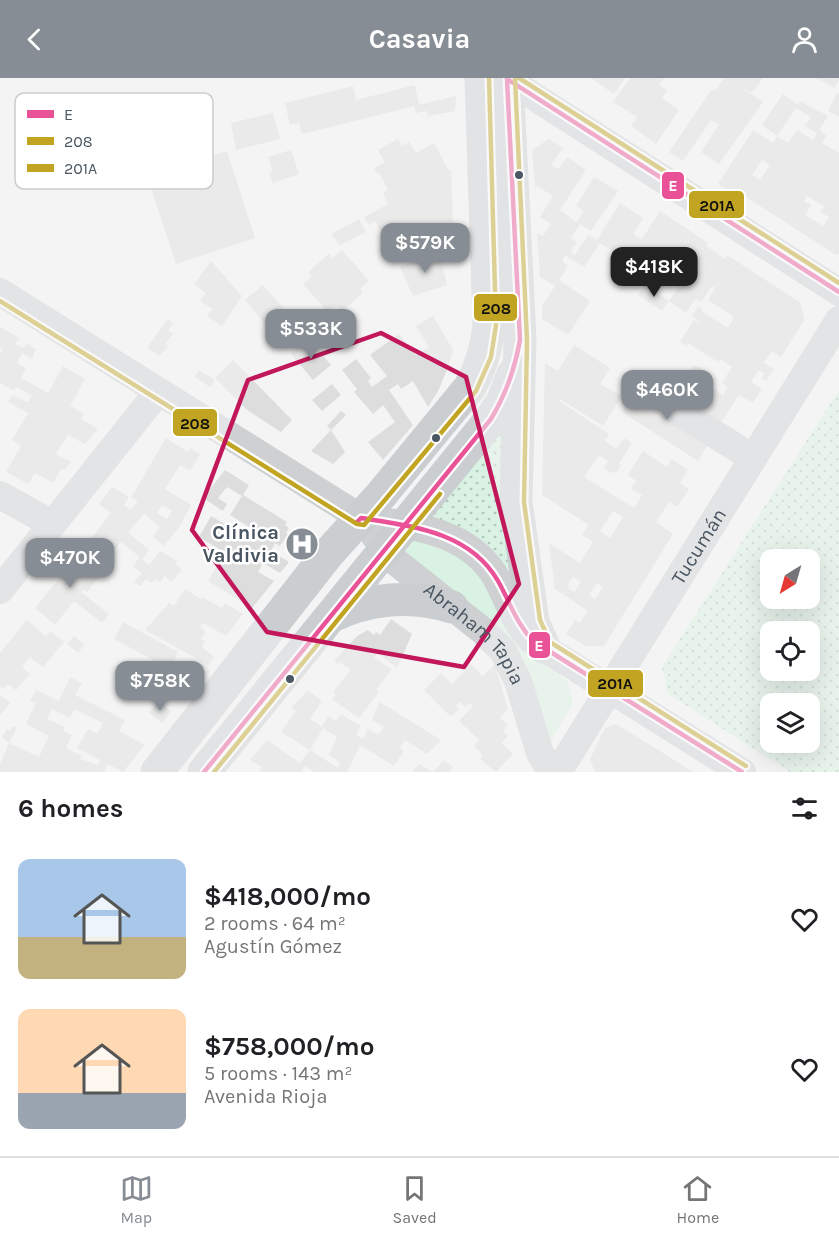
<!DOCTYPE html>
<meta charset="utf-8">
<style>
body{margin:0;font-family:Karla,sans-serif;background:#f2f2f2;color:#202124;height:100vh;display:flex;flex-direction:column;font-size:22px;white-space:nowrap}
*{box-sizing:border-box;margin:0}
p{font-size:20px;color:#757577}
.icon{flex:none;width:33px;height:33px;fill:none;stroke:currentColor;stroke-width:2;stroke-linecap:round;stroke-linejoin:round}
.map{position:relative;height:694px;overflow:hidden}
.details{display:flex;flex-direction:column;background:#fff;flex:1}
.details>*{flex:none}
.needle{width:39px;rotate:217deg}
.controls{position:absolute;left:760px;top:471px;display:grid;gap:12px}
.controls a{display:grid;place-items:center;width:60px;height:60px;border-radius:12px;background:#fff;box-shadow:0 6px 24px #0002;font-size:30px}
.price{position:absolute;translate:-50% -51px;padding:0 14px;border-radius:12px;background:#868d94;color:#fff;font-size:20px;line-height:39px;filter:drop-shadow(0 2px 3px #0008)}
.price::after{content:'';position:absolute;left:50%;top:36px;width:18px;height:14px;margin-left:-9px;background:inherit;clip-path:polygon(0 0,100% 0,50% 100%)}
.price.current{background:#222;color:#fff}
ul{padding:0;list-style:none}
li{display:flex;align-items:center;gap:18px;height:150px;padding:0 18px}
li span{display:grid;place-items:center;flex:none;width:168px;height:120px;border-radius:12px;color:#555}
li>.icon{margin-inline-start:auto}
span .icon{width:72px;height:72px;fill:#fffc;stroke-width:1}
li b{font-size:26px}
h2{display:flex;justify-content:space-between;align-items:center;height:72px;padding:0 18px;font-size:26px}
header{display:flex;justify-content:space-between;align-items:center;height:78px;padding:0 18px;background:#868d94;color:#fff;font-size:27px;font-weight:700}
.tab-bar{display:flex;justify-content:space-around;align-items:center;height:84px;border-top:2px solid #e0e0e0;background:#fff;font-size:16px;color:#757577}
.tab-bar a{display:grid;justify-items:center;gap:3px}
.tab-bar .current{color:#868d94}
.map>svg:first-child{display:block}
.green{fill:#d9f2e3}
.park{fill:url(#park-dots);fill-rule:evenodd}
.building{fill:#ddddde;fill-rule:evenodd}
.lines{fill:none;stroke-linecap:round;stroke-linejoin:round}
.minor{stroke:#ced0d2;stroke-width:28}
.major{stroke:#caced1;stroke-width:33}
.bus-1-casing{stroke:#fff;stroke-width:9}
.bus-2-casing{stroke:#fff;stroke-width:9}
.bus-3-casing{stroke:#fff;stroke-width:9}
.bus-1{stroke:#ea5297;stroke-width:4.5}
.bus-2{stroke:#c0a422;stroke-width:4.5}
.bus-3{stroke:#c0a422;stroke-width:4.5}
.marked{fill:none;stroke:#c2185b;stroke-width:4.5;stroke-linejoin:round}
.bus-dot{fill:#4a5661;stroke:#fff;stroke-width:2}
.labels{text-anchor:middle;stroke-width:5;stroke-linejoin:round;paint-order:stroke}
.poi-label{font-size:20px;font-weight:bold;fill:#4a5661;stroke:#fff;text-anchor:end}
.street-label{font-size:20px;fill:#4a5661;stroke:#fff}
.key{fill:#fff;stroke:#c9ccd0;stroke-width:1.5}
.key-label{font-size:16px;fill:#4a5661}
.line-badge{stroke:#fff;stroke-width:2}
.badge-label{font-size:16px;text-anchor:middle;font-weight:bold;fill:#fff}
.pale-badge-label{font-size:16px;text-anchor:middle;font-weight:bold;fill:#111}
</style>
<header><svg class="icon" aria-label="back" viewBox="0 0 24 24"><path d="M15 5l-7 7 7 7"/></svg>Casavia<svg class="icon" aria-label="person" viewBox="0 0 24 24"><circle cx="12" cy="8" r="4"/><path d="M4 21q1-7 8-7t8 7"/></svg></header>
<div class="map">
<svg width="839" height="694" viewBox="0 0 839 694">
<defs>
<pattern id="park-dots" width="8" height="8" patternUnits="userSpaceOnUse" patternTransform="scale(1.5)"><rect width="8" height="8" fill="#d9f2e3"/><path d="M2 2h.1M6 6h.1" fill="none" stroke="#b2c7bb" stroke-width="1.8" stroke-linecap="round"/></pattern>
</defs>
<rect width="100%" height="100%" fill="#f4f4f4"/>
<path class="green" d="M410,459L469,483L525,571L567,603L572,619V627L552,660L550,661L526,595L406,478L402,470Z"/>
<path class="park" d="M839,312V694H790L668,616L662,589ZM771,482H810V520H771ZM771,554H810V592H771ZM771,626H810V664H771Z
M503,343L516,514L426,439Z"/>
<path class="building" d="M591,0H625L614,16Z
M630,0H664L659,7L667,12L662,20L679,32L656,66L631,48L637,39L613,24Z
M724,0H763L752,15L736,6L763,24L719,86L701,74L719,47L711,42L683,83L669,74L712,11L715,13Z
M815,0H839V1L835,10Z
M415,7L419,27L456,18L455,33L428,38L427,33L416,35L414,28L302,56L299,45L290,47L285,25L353,8L356,22Z
M837,15L839,16V39L828,33Z
M783,16L798,27L800,23L828,38L819,52L827,58L822,65L839,75V176L836,177L740,115L738,119L718,106L753,52L773,65L777,58L762,47ZM796,30L811,39L805,48L817,55L813,62L797,52L788,65L777,58ZM762,82L770,87L760,102L752,97ZM807,118L824,128L820,134L829,139L823,148L805,137L811,127L804,123Z
M273,35L280,61L236,72L231,45Z
M398,61L402,68L409,64L416,75L434,65L449,93L451,92L454,172H444L442,161L429,162L395,168L398,175L393,178L375,143L369,147L364,139L388,126L383,115L388,112L379,95H377L374,90L385,84L378,72Z
M549,61L563,70L551,87L559,91L567,79L586,92L560,132L576,144L584,133L576,128L594,99L618,113L591,153L580,146L571,160L577,164L571,174L575,177L588,157L597,162L620,125L643,140L633,156L642,161L660,133L708,165L706,168L725,181L727,177L801,225L804,242L781,279L772,273L764,285L774,291L766,303L761,300L764,295L758,292L751,304L762,311L753,325L739,317L716,352L675,317L694,287L710,297L705,305L723,317L728,309L722,305L732,289L720,281L718,284L688,265L686,268L680,264L694,242L699,246L700,244L692,238L698,228L702,231L701,233L728,250L734,239L708,222L722,198L714,210L712,208L701,224L695,221L686,235L669,223L683,202L675,197L682,187L663,174L664,172L661,170L657,175L664,179L645,207L613,186L619,177L600,165L584,189L565,177L562,183L568,188L559,202L590,223L568,257L542,241V228L555,208L540,199L537,155L543,158L551,146L540,139L553,118L537,108L535,111L532,72Z
M291,72L299,96L273,105L269,94L273,93L268,79Z
M227,73L255,160L176,186L147,98Z
M359,141L366,154L340,167L331,156Z
M342,172L369,203L360,211L363,215L342,233L337,228L329,235L303,206L312,199L308,194L329,176L333,180Z
M439,172L447,207L413,218L400,189Z
M211,183L242,218L222,248L207,238L213,231L200,223L206,215L194,206Z
M263,207L286,233L267,248L245,222Z
M645,207L669,223L662,233L638,217Z
M433,238L453,272L448,289L439,311L428,329L413,303L401,311L398,306L389,312L413,347L383,382L368,364L395,344L383,327L373,336L354,314L357,311L342,292L356,281L371,300L368,303L372,309L387,298L370,277L399,256L416,277L429,269L416,248Z
M168,241L173,245L168,252L173,256L165,266L168,268L160,278L147,270Z
M0,249L19,260L15,266L24,270L26,265L36,271L32,281L22,275L17,285L26,290L21,300L48,315L63,288L85,301L70,328L84,336L81,341L98,351L85,366L68,357L56,376L71,384L64,392L62,390L53,405L35,395L28,406L6,394L21,368L12,362L28,335L8,324L12,317L28,324L32,317L16,309L14,313L0,305V276L3,272L0,270Z
M309,261L331,287L313,302L291,276Z
M574,267L610,290L600,306L622,318L603,348L560,321L559,323L609,356L605,363L616,371L624,360L632,365L619,386L621,387L618,393L611,395L604,390L608,383L599,377L584,399L634,430L642,417L631,411L636,403L628,397L643,373L667,389L672,381L688,392L680,405L689,411L677,429L669,424L656,444L673,456L604,568H585L566,556L575,542L580,545L588,533L555,511L549,465L580,485L593,464L582,457L589,447L542,417L545,285L558,293ZM613,433L623,439L610,460L600,453ZM573,499L581,504L574,514L569,511L568,506ZM597,505L603,509L595,521L589,517Z
M233,282L292,342L281,354L247,332L215,300Z
M199,292L215,302L210,309L195,299Z
M641,304L661,317L712,360L698,383L622,334Z
M332,306L341,317L322,333L312,322Z
M341,333L346,337L331,352L345,374L333,386L311,373L331,352L327,348Z
M166,360L188,374L190,370L200,376L190,393L180,387L165,411L191,427L180,448L164,468L153,459L160,449L144,436L128,454L149,472L142,481L149,487L160,473L177,483L175,486L182,492L171,504L165,498L160,504L154,501L152,505L146,501L140,508L134,504L142,495L133,488L140,479L121,464L102,488L82,472L111,435L99,426L112,409L129,419L124,427L131,432L138,423L131,420ZM162,427L172,433L167,441L157,435Z
M225,392L249,407L243,417L287,444L285,447L289,450L286,455L288,456L280,468L275,465L271,473L289,484L280,495L263,485L258,494L274,503L252,530L208,503L219,485L223,487L229,477L199,459L211,438L249,460L254,452L230,437L242,418L227,409L218,420L227,426L223,433L203,420Z
M65,469L77,478L73,483L81,489L85,484L101,497L87,514L83,511L81,514L109,536L102,545L74,523L55,547L35,530L61,498L49,489Z
M185,511L201,521L202,519L222,530L225,525L243,536L226,558L203,545L200,548L206,554L201,561L205,564L202,569L214,579L208,587L145,552L169,525L174,528Z
M391,541L412,556L397,590L378,575L374,580L392,591L376,612L379,614L359,640L332,621L336,616L333,614L351,592L340,584L338,586L334,583L357,558L368,552L374,557L376,554L380,557Z
M27,542L46,558L50,553L64,564L43,589L30,579L22,589L30,596L16,612L8,606L4,611L0,608V575Z
M123,544L178,574L166,598L158,594L162,587L114,561Z
M74,558L84,567L78,575L67,566Z
M471,586L482,598L495,587L508,631L500,640L508,647L503,653L508,658L501,665L513,676L496,694L480,681L483,677L474,668L479,662L459,643L473,628L470,625L465,629L460,624L456,628L459,631L451,639L424,612L441,595L452,606Z
M70,599L82,605L75,617L125,642L119,653L145,667L123,694L108,686L105,693L102,694H0V686L9,665L2,659L7,651L10,653L13,648L17,650L9,665L39,679L49,658L26,646L36,625L30,623L36,612L59,623ZM52,631L70,640L74,631L103,645L97,656L88,651L77,670L100,682L98,687L80,681L82,678L66,670L72,657L63,653L65,649L47,641Z
M308,612L322,623L310,641L322,649L328,638L336,643L341,636L361,648L356,657L363,661L368,651L378,657L384,649L372,642L380,624L441,662L427,676L405,662L400,670L404,673L394,688L360,667L347,694H314L305,688L301,694H259L262,689L250,682L267,662L300,685L310,672L338,690L340,684L329,677L337,659L323,650L310,672L281,654L296,633L291,630Z
M0,617L10,625L0,638Z
M159,623L171,633L162,645L149,635Z
M616,646L660,673L693,694H595L590,681L605,650Z
M444,682L453,689L449,694H412L419,686L433,694Z"/>
<g class="lines">
<g class="minor">
<path d="M505,0L839,214"/>
<path d="M0,214L361,440C412,448 471,452 498,503C509,524 515,546 533,563L742,694"/>
<path d="M663,324L753,380"/>
<path d="M0,417L52,446"/>
<path id="s1" d="M371,453L396,484L483,553L503,573L518,603L540,675L551,694"/>
<path d="M0,512L158,314"/>
<path id="s2" d="M558,694L839,242"/>
</g>
<path class="major" d="M507,0L520,262L516,424L533,544L544,569
M330,539C368,520 411,516 452,529
M157,694L327,477L381,417L470,309C481,289 487,269 489,247L481,0
M204,694L491,341L503,322L513,296"/>
<defs>
<path id="bus-1" d="M507,1L839,214
M357,444L361,440C412,448 470,454 498,503C510,524 516,545 533,563L742,694
M204,694L491,341C506,316 515,291 520,262L507,1"/>
<path id="bus-2" d="M0,223L357,446L364,447L476,313L491,279L496,247L489,0
M214,694L440,416"/>
<path id="bus-3" d="M515,0L527,262L524,424L540,542L550,564L746,688
M519,0L839,205"/>
</defs>
<use href="#bus-1" class="bus-1-casing"/>
<use href="#bus-2" class="bus-2-casing"/>
<use href="#bus-3" class="bus-3-casing"/>
<use href="#bus-1" class="bus-1"/>
<use href="#bus-2" class="bus-2"/>
<use href="#bus-3" class="bus-3"/>
</g>
<path d="M0 0H839V694H0ZM381,255L466,299L519,506L464,589L267,554L192,452L248,302Z" fill="#f4f4f4" fill-opacity=".55" fill-rule="evenodd"/>
<path class="marked" d="M381,255L466,299L519,506L464,589L267,554L192,452L248,302Z"/>
<defs>
<symbol id="hospital-disc" viewBox="-11 -11 22 22"><circle r="9.5" fill="#868d94" stroke="#fff"/><path d="M-5-5h3v3.5h4V-5h3V5h-3V1.5h-4V5h-3Z" fill="#fff"/></symbol>
</defs>
<g fill-rule="evenodd">
<use href="#hospital-disc" x="283" y="447" width="38" height="38"/>
</g>
<g class="bus-dot">
<circle cx="519" cy="97" r="5"/>
<circle cx="436" cy="360" r="5"/>
<circle cx="290" cy="601" r="5"/>
</g>
<g class="labels">
<g class="poi-label">
<text x="279" y="461">Clínica<tspan x="279" dy="23">Valdivia</tspan></text>
</g>
<g class="street-label">
<text dy="7" stroke="none"><textPath href="#s2" startOffset="266">Tucumán</textPath></text>
<text dy="7" stroke="none"><textPath href="#s1" startOffset="147">Abraham Tapia</textPath></text>
</g>
</g>
<rect x="15" y="15" width="198" height="96" rx="9" class="key"/>
<rect x="27" y="32" width="27" height="8" fill="#ea5297"/>
<rect x="27" y="59" width="27" height="8" fill="#c0a422"/>
<rect x="27" y="86" width="27" height="8" fill="#c0a422"/>
<g class="key-label">
<text x="64" y="42">E</text>
<text x="64" y="69">208</text>
<text x="64" y="96">201A</text>
</g>
<g class="line-badge">
<rect x="661" y="93" width="24" height="29" rx="6" fill="#ea5297"/>
<rect x="688" y="112" width="57" height="29" rx="6" fill="#c0a422"/>
<rect x="473" y="215" width="45" height="29" rx="6" fill="#c0a422"/>
<rect x="172" y="330" width="46" height="29" rx="6" fill="#c0a422"/>
<rect x="528" y="553" width="23" height="28" rx="6" fill="#ea5297"/>
<rect x="587" y="591" width="57" height="29" rx="6" fill="#c0a422"/>
</g>
<g class="badge-label">
<text x="673" y="113">E</text>
<text x="539" y="573">E</text>
</g>
<g class="pale-badge-label">
<text x="717" y="133">201A</text>
<text x="496" y="236">208</text>
<text x="195" y="351">208</text>
<text x="615" y="611">201A</text>
</g>
</svg>
<div class="controls">
<a><svg class="needle" viewBox="-14 -14 28 28"><path d="M0-13l5 13h-10z" fill="#e53935"/><path d="M0 13l5-13h-10z" fill="#757577"/></svg></a>
<a><svg class="icon" aria-label="locate" viewBox="0 0 24 24"><circle cx="12" cy="12" r="6"/><path d="M12 2v4M12 18v4M2 12h4M18 12h4"/></svg></a>
<a><svg class="icon" aria-label="layers" viewBox="0 0 24 24"><path d="M12 4l9 5-9 5-9-5zM3 14l9 5 9-5"/></svg></a>
</div>
<b class="price" style="left:425px;top:196px">$579K</b>
<b class="price current" style="left:654px;top:220px">$418K</b>
<b class="price" style="left:311px;top:282px">$533K</b>
<b class="price" style="left:667px;top:343px">$460K</b>
<b class="price" style="left:70px;top:511px">$470K</b>
<b class="price" style="left:160px;top:634px">$758K</b>
</div>
<section class="details">
<h2>6 homes<svg class="icon" aria-label="filters" viewBox="0 0 24 24"><path d="M4 7h16M4 17h16"/><circle cx="9" cy="7" r="2"/><circle cx="15" cy="17" r="2"/></svg></h2>
<ul>
<li><span style="background:linear-gradient(#a9c7e8 65%,#c2b280 0)"><svg class="icon" aria-label="home" viewBox="0 0 24 24"><path d="M3 11l9-7 9 7M6 9v11h12V9"/></svg></span><div><b>$418,000/mo</b><p>2 rooms · 64 m²</p><p>Agustín Gómez</p></div><svg class="icon" aria-label="heart" viewBox="0 0 24 24"><path d="M12 20l-8-8c-3-5 5-10 8-4 3-6 11-1 8 4z"/></svg></li>
<li><span style="background:linear-gradient(#ffd9b3 70%,#9aa5b1 0)"><svg class="icon" aria-label="home" viewBox="0 0 24 24"><path d="M3 11l9-7 9 7M6 9v11h12V9"/></svg></span><div><b>$758,000/mo</b><p>5 rooms · 143 m²</p><p>Avenida Rioja</p></div><svg class="icon" aria-label="heart" viewBox="0 0 24 24"><path d="M12 20l-8-8c-3-5 5-10 8-4 3-6 11-1 8 4z"/></svg></li>
</ul>
</section>
<nav class="tab-bar">
<a class="current"><svg class="icon" aria-label="map" viewBox="0 0 24 24"><path d="M3 6l6-2 6 2 6-2v14l-6 2-6-2-6 2zM9 4v14M15 6v14"/></svg>Map</a>
<a><svg class="icon" aria-label="saved" viewBox="0 0 24 24"><path d="M7 4h10v16l-5-4-5 4z"/></svg>Saved</a>
<a><svg class="icon" aria-label="home" viewBox="0 0 24 24"><path d="M3 11l9-7 9 7M6 9v11h12V9"/></svg>Home</a>
</nav>
